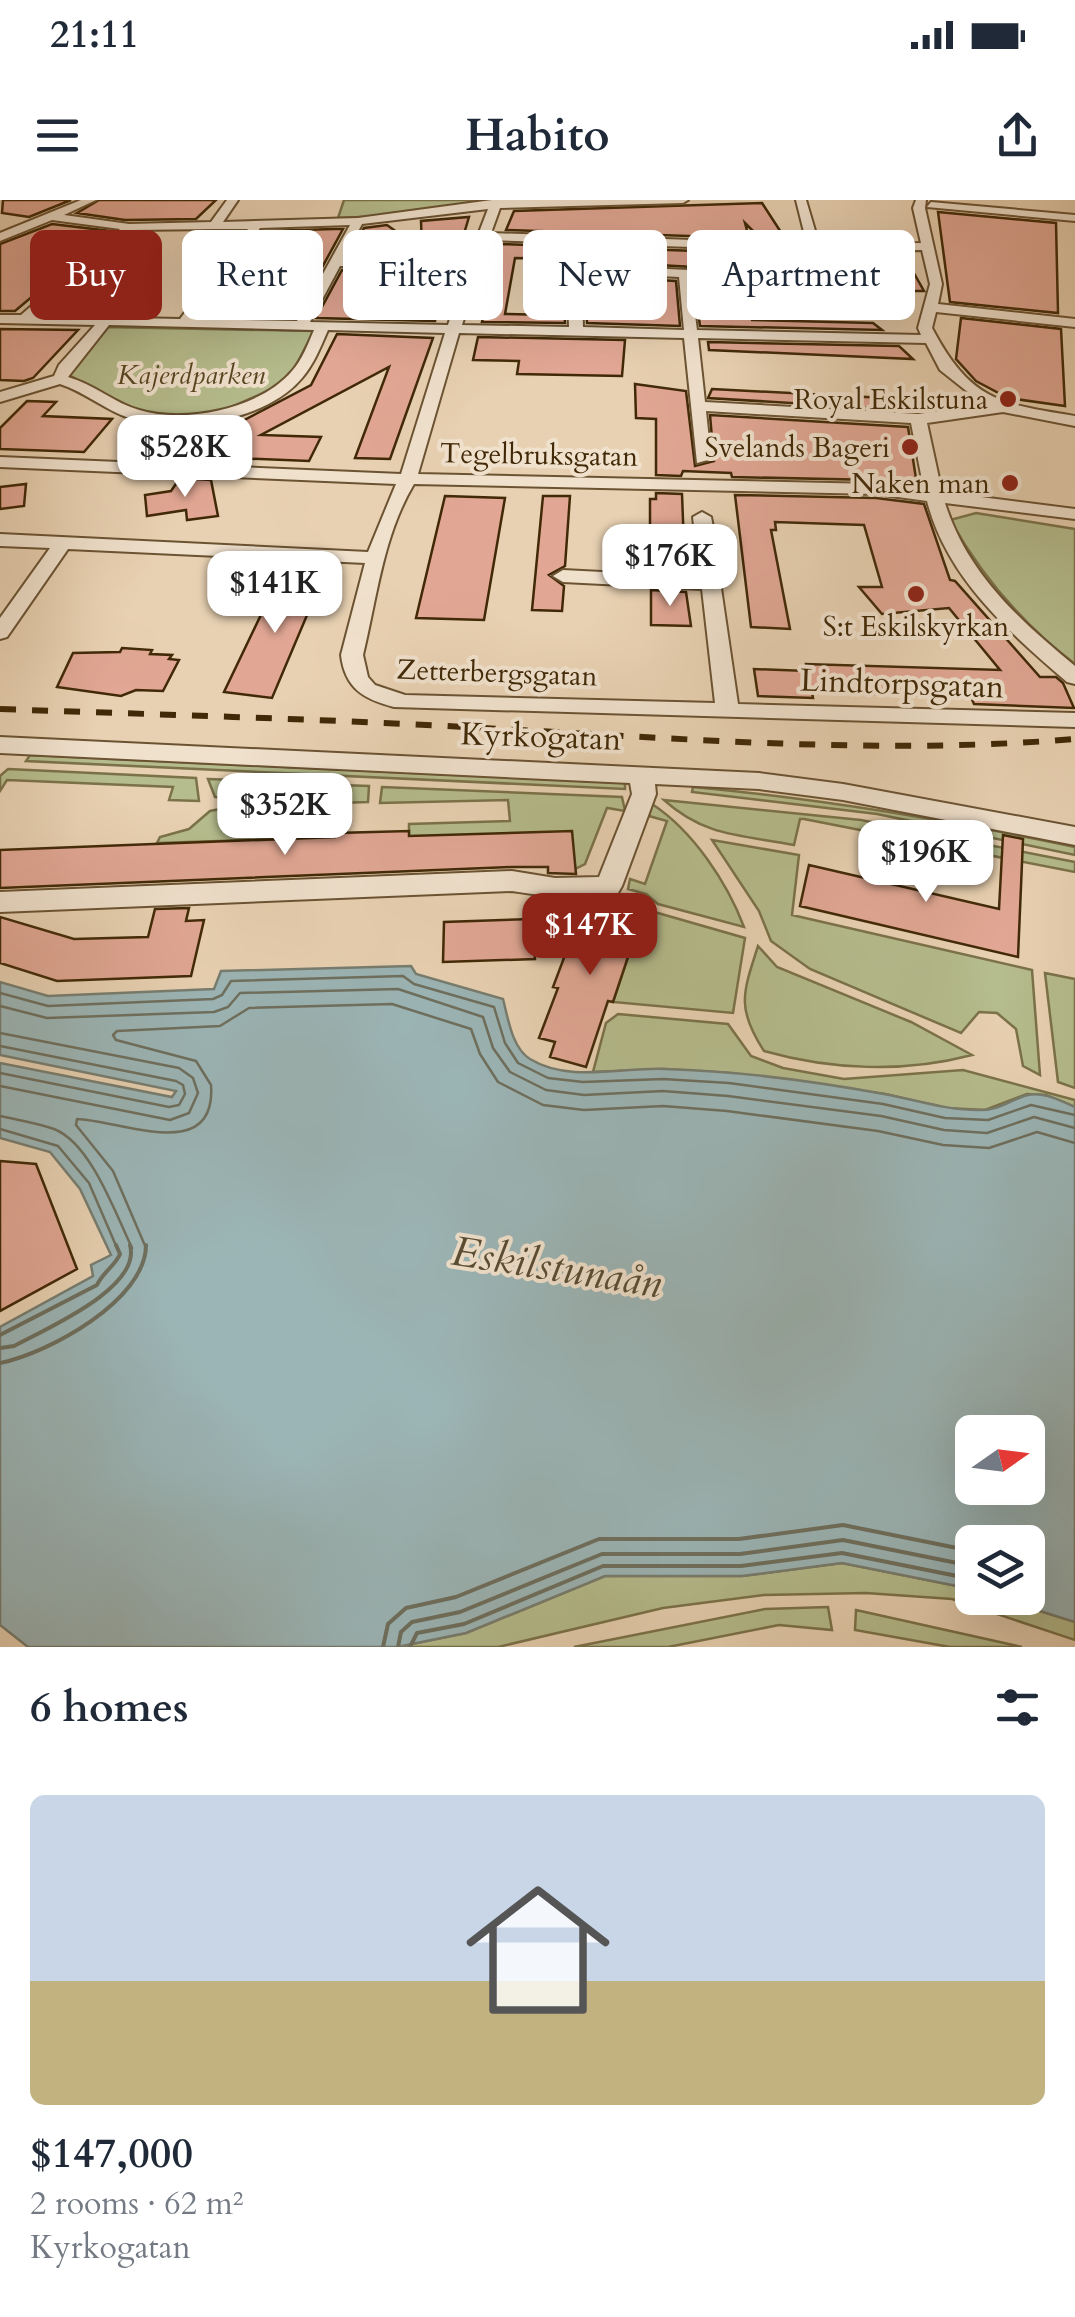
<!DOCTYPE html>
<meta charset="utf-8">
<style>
body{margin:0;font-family:Cardo,serif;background:#f2f2f3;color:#1f2937;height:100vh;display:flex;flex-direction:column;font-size:38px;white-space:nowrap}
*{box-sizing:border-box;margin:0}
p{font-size:32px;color:#747a83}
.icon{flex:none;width:55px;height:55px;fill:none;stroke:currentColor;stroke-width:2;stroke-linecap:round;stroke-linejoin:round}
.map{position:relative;height:1447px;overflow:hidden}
.drawer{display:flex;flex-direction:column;background:#fff;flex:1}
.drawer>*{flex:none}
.guide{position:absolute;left:30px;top:30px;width:1015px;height:90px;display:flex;gap:20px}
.needle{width:65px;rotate:76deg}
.controls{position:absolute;left:955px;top:1215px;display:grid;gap:20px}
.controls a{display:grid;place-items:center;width:90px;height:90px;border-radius:15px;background:#fff;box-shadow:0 10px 40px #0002;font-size:50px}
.price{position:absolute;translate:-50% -85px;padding:0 22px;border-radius:20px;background:#fff;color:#222;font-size:32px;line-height:65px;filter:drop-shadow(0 2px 5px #0008)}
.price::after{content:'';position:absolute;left:50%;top:60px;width:30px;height:22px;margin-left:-15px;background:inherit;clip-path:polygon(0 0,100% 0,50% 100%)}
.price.current{background:#8f2418;color:#fff}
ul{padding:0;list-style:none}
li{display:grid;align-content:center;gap:20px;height:530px;padding:0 30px}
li+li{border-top:2px solid #e0e1e3}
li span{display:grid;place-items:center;height:310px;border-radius:15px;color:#555}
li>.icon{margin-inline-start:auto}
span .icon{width:180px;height:180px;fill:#fffc;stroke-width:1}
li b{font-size:42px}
h2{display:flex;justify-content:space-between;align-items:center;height:120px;padding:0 30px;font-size:42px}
.tag{padding:0 35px;border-radius:15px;background:#fff;box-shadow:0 10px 40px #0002;font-size:35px;line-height:90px}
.tag.current{background:#8f2418;color:#fff}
.status{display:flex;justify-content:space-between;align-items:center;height:70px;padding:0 50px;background:#fff;direction:ltr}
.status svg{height:28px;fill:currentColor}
header{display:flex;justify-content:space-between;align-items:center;height:130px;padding:0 30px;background:#fff;font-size:45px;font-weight:700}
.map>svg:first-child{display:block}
.green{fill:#b5bc8d;stroke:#7b724a;stroke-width:2.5}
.water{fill:#9bb5b6;stroke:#777d70;stroke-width:2.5;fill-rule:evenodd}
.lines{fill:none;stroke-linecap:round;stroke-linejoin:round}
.shore-far1{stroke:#6e6f5e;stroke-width:2.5}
.shore{stroke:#6e6f5e;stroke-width:4}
.building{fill:#e1a794;stroke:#412907;stroke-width:2.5;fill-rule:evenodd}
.minor-casing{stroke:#6b5332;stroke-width:4}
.minor{fill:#f0e1cd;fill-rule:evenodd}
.rail{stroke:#412907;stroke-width:6;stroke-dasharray:16 16;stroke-linecap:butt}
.poi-dot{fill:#8f2418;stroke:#f0e1cd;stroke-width:4}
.labels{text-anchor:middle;stroke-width:8;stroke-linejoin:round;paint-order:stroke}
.far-park-label{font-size:28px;font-style:italic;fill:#584622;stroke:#f0e1cd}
.far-poi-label{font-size:28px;fill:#412907;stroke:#f0e1cd;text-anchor:end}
.far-street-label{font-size:28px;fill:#412907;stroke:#f0e1cd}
.street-label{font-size:32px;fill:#412907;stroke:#f0e1cd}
.near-water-label{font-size:42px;font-style:italic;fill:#584c33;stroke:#f0e1cd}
</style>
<div class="status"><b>21:11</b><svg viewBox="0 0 49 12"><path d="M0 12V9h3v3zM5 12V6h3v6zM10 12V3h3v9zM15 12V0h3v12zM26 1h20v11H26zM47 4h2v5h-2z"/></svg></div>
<header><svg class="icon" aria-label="menu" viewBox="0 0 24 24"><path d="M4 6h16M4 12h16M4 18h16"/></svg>Habito<svg class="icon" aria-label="share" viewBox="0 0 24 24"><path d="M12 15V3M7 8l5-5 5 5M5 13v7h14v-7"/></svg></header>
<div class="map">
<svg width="1075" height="1447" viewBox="0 0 1075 1447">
<rect width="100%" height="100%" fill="#e8d1b2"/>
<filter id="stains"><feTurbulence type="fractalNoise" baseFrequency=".002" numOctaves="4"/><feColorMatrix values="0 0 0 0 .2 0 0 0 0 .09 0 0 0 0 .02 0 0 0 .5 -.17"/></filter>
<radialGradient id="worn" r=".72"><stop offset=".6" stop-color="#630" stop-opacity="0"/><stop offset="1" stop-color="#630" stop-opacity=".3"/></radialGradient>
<path class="green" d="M344,0H486L384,16L338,18Z
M105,127L314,131L291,175L270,190L220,212L181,220L122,208L71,176L69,168Z
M976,313L1075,329V464C1023,425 982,376 950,320Z
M30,555L625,583V589L26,561Z
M8,569L196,578L199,601L169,600L173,587L7,580L0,591V576Z
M208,579L292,582C267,593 242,599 215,597Z
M310,584L369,586L368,602L239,606L232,628H336L335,637L157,643L160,637L189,629L210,611L271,599Z
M382,587L622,597L625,611L607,608L585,664L575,669L409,636V624L510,621L508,600L380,603Z
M693,587C822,599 948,620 1075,647V655L877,614L692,592Z
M664,600L861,620L1075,662V672L804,619H800L794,645C742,635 705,637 664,600Z
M652,604C693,631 727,682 744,727L658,704L646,694L628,689L630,679L645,684L667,621L649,616Z
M712,640L799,655L792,715L1032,770L1040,875L1023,866L1016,829L997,813L979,812L961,833L810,769L771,741L759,711Z
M644,709L745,738L733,813L613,802Z
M758,746L777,767L911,822L972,855C904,873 831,870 764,851C736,808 743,793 758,746Z
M1045,773L1075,779V888L1058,882Z
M618,814L728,824L751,856L783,868L844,879L963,870L1075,900V907L1046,895L1027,894L985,910L946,908L885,894L730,873L664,869L593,872L606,823Z
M842,1363L972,1389V1398H999L1075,1422V1440L952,1399L866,1393L764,1395L663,1408L498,1447H397L466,1433L605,1376H742Z
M828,1407L832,1430L779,1425L668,1447H574L765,1409Z
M856,1410L1022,1447H950L855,1430Z"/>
<path class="water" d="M411,766L416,774L503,799C508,818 512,848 530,859C569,883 622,867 665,869C738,871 813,881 884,894C917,900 948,911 982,910C998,910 1010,901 1024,896C1041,890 1059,900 1075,907V1422L999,1398H1028V1342H972V1389L842,1363L742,1376H605L466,1433L397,1447H28L0,1425V1127L93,1076L91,1065L111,1055L80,989L50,952L0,938V863L172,897L176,891L0,855V782L48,796L214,789L221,771ZM972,1232H1028V1288H972Z"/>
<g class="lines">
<path class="shore-far1" d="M0,793L48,806L213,799L222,795L231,781L403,776L414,784L494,807L505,843L518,863L548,878L583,882L663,879L729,883L883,904L945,918L988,920L1031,905L1075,915
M0,806L47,818L214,812L228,807L240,793L398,789L483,817L493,848L510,872L546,890L584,895L663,891L728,896L881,916L944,930L987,933L1034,917L1075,928
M0,833L179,868L193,878L198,893L189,913L170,920L0,886
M0,846L176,881L183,885L185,894L179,905L169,907L0,873
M0,916C18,920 37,923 54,929C91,943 116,1015 132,1048
M0,929L58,946L89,983L117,1048
M146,1048L113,971L76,925L77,919C120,920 217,965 211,885L196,861L116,840L113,835L117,831L220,826L249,808L392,804L471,829L480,854L498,882L543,905L584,910L663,906L727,911L878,931L943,945L989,948L1037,932L1075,943"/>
<path class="shore" d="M0,1135L97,1085C103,1072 115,1066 120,1054L116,1045
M0,1148L14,1146C45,1129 142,1088 130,1045
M0,1163C49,1153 146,1100 146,1045
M383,1447L388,1424L406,1408L456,1397L599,1339H739L843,1325L972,1351
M398,1447L401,1432L412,1422L460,1412L602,1354H740L843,1340L972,1366
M410,1447L417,1433L464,1424L603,1366H741L842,1353L972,1379"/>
</g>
<path class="building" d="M3,0H71L29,17L2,13Z
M99,0H216L196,19L125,20L77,13Z
M762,3L786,40L761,39L745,23L749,38L506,30L514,11Z
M938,12L1056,23L1058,113L950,102Z
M469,17L457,57L350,54L364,28L387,25L422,50L421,21Z
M52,24L110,31L15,111H0V44Z
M334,29H343L295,117L205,115L268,31Z
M502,44L752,53L757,74H740L752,120L873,123L882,130L700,126L692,67L624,63L614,70L620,78L676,81L680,126L587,123L586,100L577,93L564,100L565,123L482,122ZM515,58L560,59L549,115L505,114Z
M878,54H903L924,91H898Z
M342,70L451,72L435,121L316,118Z
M961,118L1061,129L1065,206L1008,198L976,181L956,159Z
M0,129L78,130L33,178L24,181L0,180Z
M337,134L433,138L390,259L355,258L389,167L261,235L321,237L309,261L208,257V262L192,261L215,227L229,228L311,185Z
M478,137L625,140L622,176L517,174L519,161L473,160Z
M708,142L899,146L913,159L709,150Z
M635,184L686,191L695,266L714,261L710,215L908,227L917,285L876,280L732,277L731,273L683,271L681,276L656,275V219L636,218Z
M712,189L904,199L907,210L708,198Z
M27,201L56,202L43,216L112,219L84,252L0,249V228Z
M180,278L211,280L218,316L187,320L186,310L147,316L145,295L171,291Z
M26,284L24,306L0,309V287Z
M656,293L682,294L685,372L650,371V299H656Z
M735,295L876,298L924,304L950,380L955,381L1040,477H1056L1063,483L1074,508L974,504L971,497L812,492L813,498L758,496L754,469L807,471L806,464L1000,470L949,408L882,414L859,387H882L864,325L775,322L776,330H771L790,429L751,427Z
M445,296L505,298L484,420L416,418Z
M543,296H570L565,366L549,375L564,386L562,411L532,410Z
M300,374L324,375L272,498L224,492L280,375Z
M651,390L686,392L691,426L651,425Z
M122,448L152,450L150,454L172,455L169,459L179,460L163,491L136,490L121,496L57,487L73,453L120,452Z
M409,631V636L572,631L576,674L548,673V667H512L0,688V650L335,637L336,633Z
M1003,635L1023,639L1018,757L800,706L809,665L999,709Z
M603,700L644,709L613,802L608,801L586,867L550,857L555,842L539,838L558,788L553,787L585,702Z
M189,708L186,721L204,720L191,776L57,781L0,763V717L74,739L148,737L155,709Z
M532,719L535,759L443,762L444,722Z
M0,961L36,964L77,1069L0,1111Z"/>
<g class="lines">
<defs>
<path id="minor" d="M81,0H96L64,15L129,24L211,22L227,0H238L223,22L358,18L492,0H688L683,3L500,8L491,33L807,44L796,0H806L819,44L921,43L913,8L916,0H926L925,8L942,84L938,104L1075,119V127L936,112L932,128C970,200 999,204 1075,216V226L1003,212L927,223L942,292L1075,309V319L945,303C967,373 1020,421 1075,466V484L1067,482C1008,431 947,378 927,301L876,294L414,284C383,336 377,397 363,455L368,477L375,485L405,495L715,503L702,389L563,382L553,376L563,370L700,377L693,317L702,312L711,317L724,384L721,388L738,504L1075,513V527L394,507C363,499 345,488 341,455L365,363L68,349L7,437L0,439V418L50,348L0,346V334L368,352L396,284L0,267V257L401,274L445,133L328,130C321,146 314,164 302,178C266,221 181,234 129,218C105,210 85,192 60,184L0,202V192L54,176L59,165L95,125L0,123V115H21L120,29L52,20L0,41V33ZM488,9L468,61L344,58L362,24ZM350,25L297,121L194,119L260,28ZM214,29H248L180,119L37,116L132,30ZM488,40L811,51L883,115L890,111L888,108L825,51L922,50L930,84L918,128L921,135L697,130L689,70L624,67L618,71L620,74L679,77L684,130L583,127L582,100L575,96L568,100L569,127L462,125ZM340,66L466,69L448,125L310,122ZM109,125L314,130C308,144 302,160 292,171C260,209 185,224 139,210C114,203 94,184 68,177ZM459,133L684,138L697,263L711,259L706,211L911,223L924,290L876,284L418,274ZM698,138L926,143L940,170L984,205L918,214L705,202Z
M931,2L1075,15V21L927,7Z
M0,537L759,573L843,584L1075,627V645L843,600L759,589L655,584L656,594L622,686L618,693C585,703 546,696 512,691L0,712V692L512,671L555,678L599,677L632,594L630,583L0,553Z"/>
</defs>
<use href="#minor" class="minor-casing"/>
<use href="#minor" class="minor"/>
<path class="rail" d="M0,509C167,515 333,519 500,529C692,539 882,555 1075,539"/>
</g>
<g class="poi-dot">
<circle cx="1008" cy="199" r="10"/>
<circle cx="910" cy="247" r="10"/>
<circle cx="1010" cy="283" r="10"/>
<circle cx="916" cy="394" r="10"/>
</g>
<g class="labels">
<g class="far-park-label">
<text x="191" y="184">Kajerdparken</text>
</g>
<g class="far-poi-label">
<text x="988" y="209">Royal Eskilstuna</text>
<text x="890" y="257">Svelands Bageri</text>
<text x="990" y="293">Naken man</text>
<text x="916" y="436" text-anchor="middle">S:t Eskilskyrkan</text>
</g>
<g class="far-street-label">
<text transform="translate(539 254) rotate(1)" y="10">Tegelbruksgatan</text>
<text transform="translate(497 472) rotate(2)" y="10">Zetterbergsgatan</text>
</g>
<g class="street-label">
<text transform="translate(902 483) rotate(2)" y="11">Lindtorpsgatan</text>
<text transform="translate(541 536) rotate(2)" y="11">Kyrkogatan</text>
</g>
<g class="near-water-label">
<text transform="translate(557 1066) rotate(9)" y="15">Eskilstunaån</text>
</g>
</g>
<rect width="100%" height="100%" filter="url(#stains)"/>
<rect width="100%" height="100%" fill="url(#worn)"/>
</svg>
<div class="controls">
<a><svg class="needle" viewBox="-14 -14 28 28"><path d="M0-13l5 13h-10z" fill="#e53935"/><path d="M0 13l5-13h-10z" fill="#747a83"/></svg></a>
<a><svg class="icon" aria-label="layers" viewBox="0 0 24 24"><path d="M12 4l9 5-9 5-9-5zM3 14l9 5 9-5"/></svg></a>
</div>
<b class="price" style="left:185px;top:300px">$528K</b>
<b class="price" style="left:670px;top:409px">$176K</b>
<b class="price" style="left:275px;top:436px">$141K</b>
<b class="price" style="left:285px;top:658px">$352K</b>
<b class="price" style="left:926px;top:705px">$196K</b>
<b class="price current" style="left:590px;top:778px">$147K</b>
<div class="guide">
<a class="tag current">Buy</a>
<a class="tag">Rent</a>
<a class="tag">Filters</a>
<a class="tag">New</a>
<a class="tag">Apartment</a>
</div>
</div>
<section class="drawer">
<h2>6 homes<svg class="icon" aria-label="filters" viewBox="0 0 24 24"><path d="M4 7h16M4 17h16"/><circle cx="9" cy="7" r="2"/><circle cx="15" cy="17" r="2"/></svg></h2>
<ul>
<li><span style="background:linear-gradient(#c9d6e8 60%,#c2b280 0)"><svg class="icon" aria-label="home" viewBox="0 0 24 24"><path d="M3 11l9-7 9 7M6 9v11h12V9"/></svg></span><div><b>$147,000</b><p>2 rooms · 62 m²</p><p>Kyrkogatan</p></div></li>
</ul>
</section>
